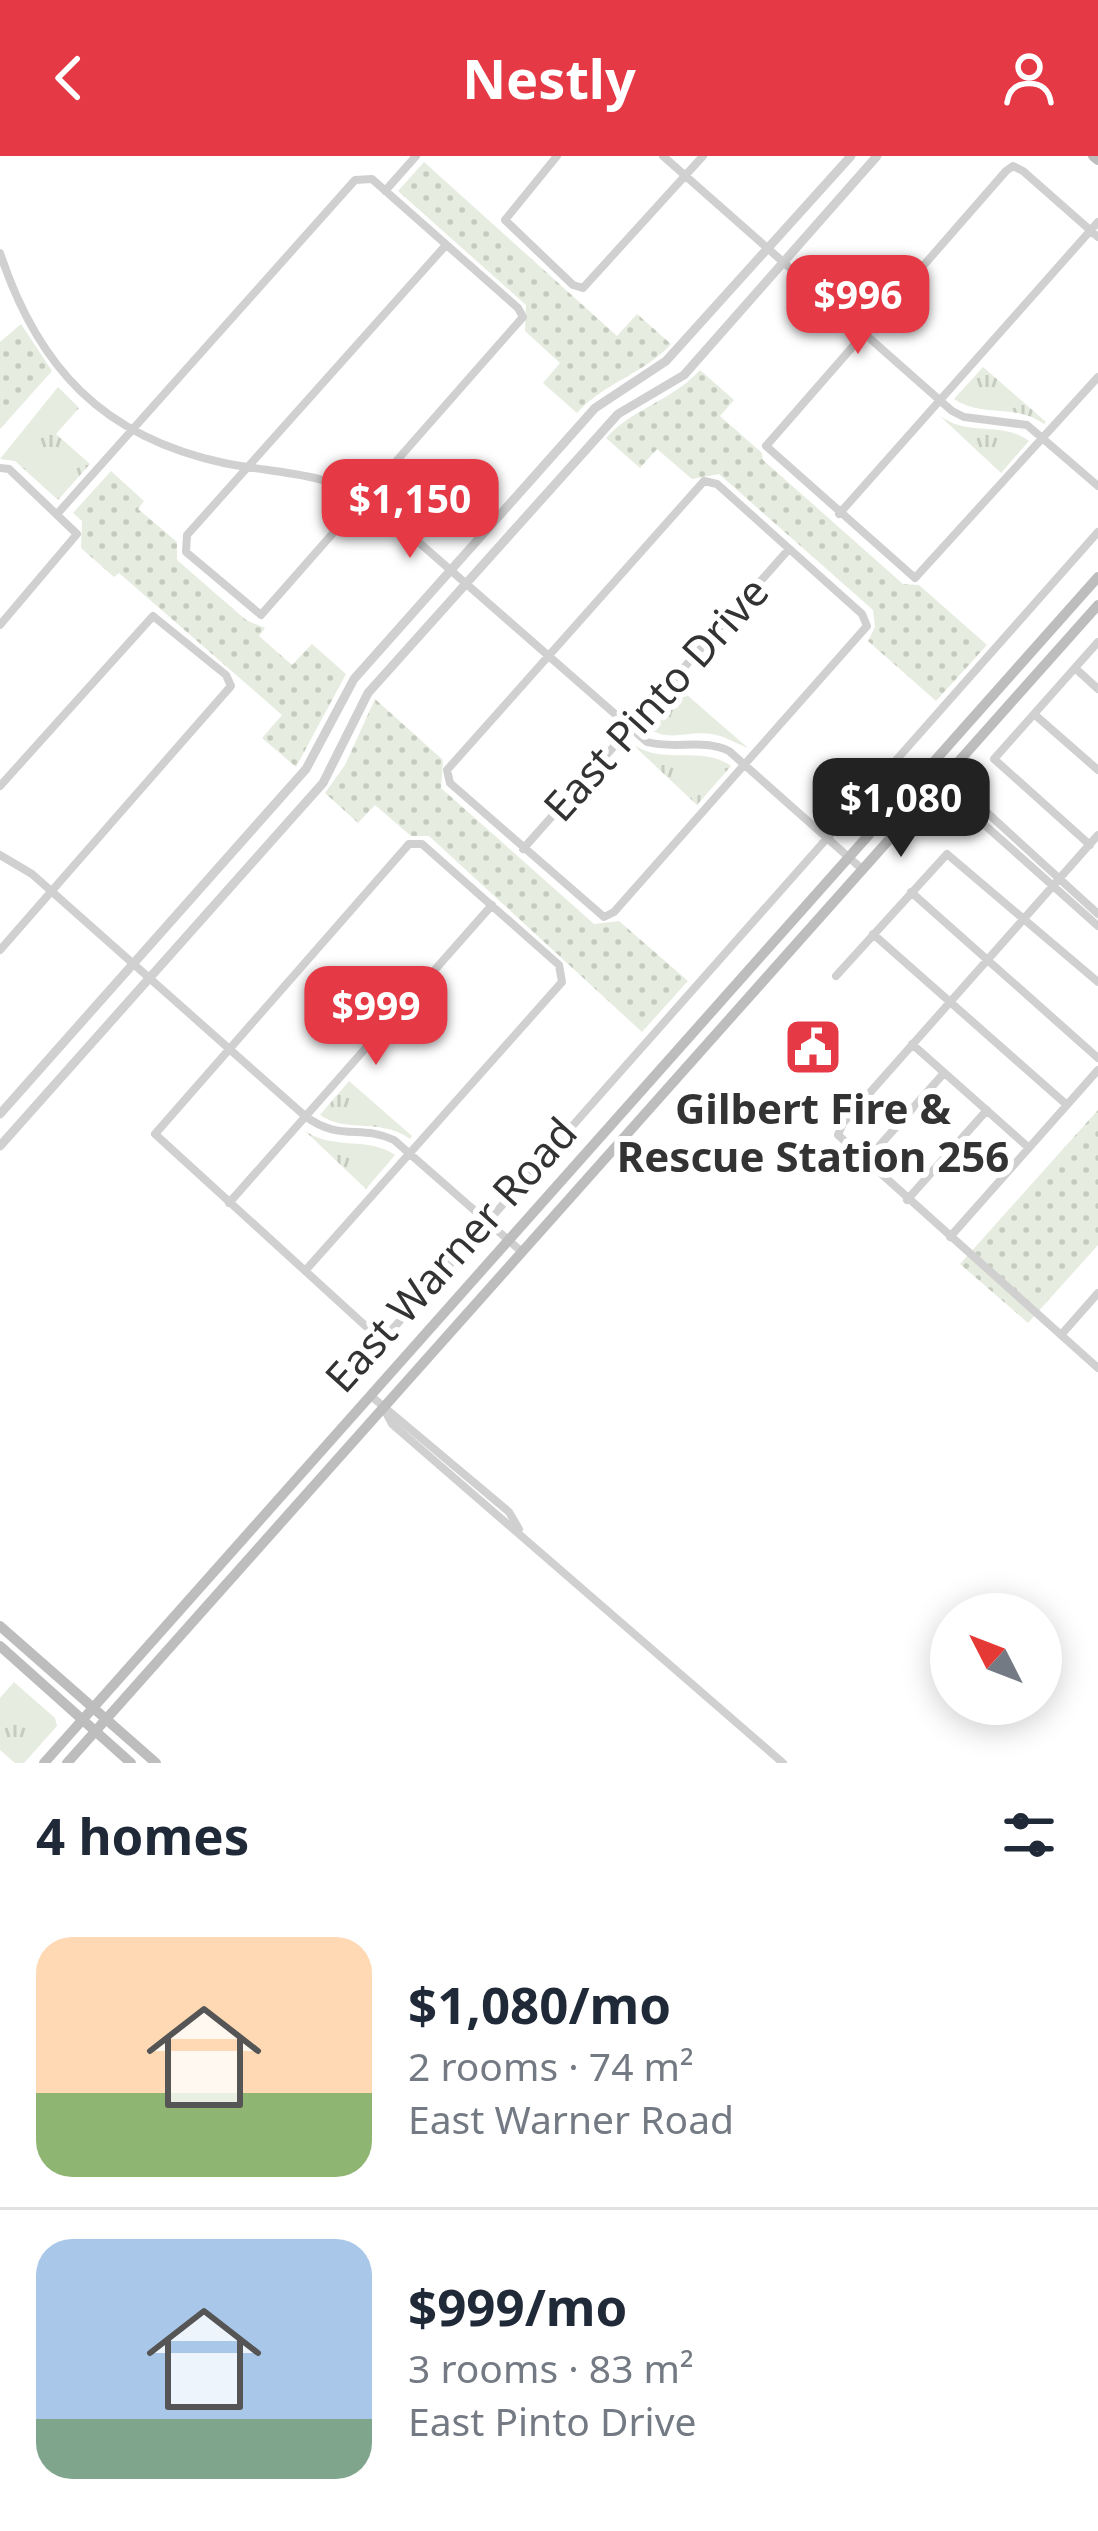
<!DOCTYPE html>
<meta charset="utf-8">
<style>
body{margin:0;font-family:"Noto Sans",sans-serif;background:#f6f6f7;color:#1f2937;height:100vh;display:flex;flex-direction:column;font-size:45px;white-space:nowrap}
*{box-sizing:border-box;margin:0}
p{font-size:39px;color:#747a83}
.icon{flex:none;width:66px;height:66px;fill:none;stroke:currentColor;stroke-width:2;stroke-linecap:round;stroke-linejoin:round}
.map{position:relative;height:1607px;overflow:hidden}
.sheet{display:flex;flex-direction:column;background:#fff;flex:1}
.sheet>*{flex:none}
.needle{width:78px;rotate:312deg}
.tools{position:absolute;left:930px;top:1437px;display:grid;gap:24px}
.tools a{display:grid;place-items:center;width:132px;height:132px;border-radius:50%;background:#fff;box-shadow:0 6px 30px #0003;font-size:60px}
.price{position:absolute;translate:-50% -102px;padding:0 27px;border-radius:24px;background:#e63946;color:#fff;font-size:39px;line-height:78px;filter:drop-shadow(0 3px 6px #0008)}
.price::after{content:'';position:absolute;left:50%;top:72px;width:36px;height:27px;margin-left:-18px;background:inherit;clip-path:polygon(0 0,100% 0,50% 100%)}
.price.active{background:#222;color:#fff}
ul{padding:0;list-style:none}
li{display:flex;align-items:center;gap:36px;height:300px;padding:0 36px}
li+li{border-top:3px solid #e0e1e3}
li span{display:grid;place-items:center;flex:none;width:336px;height:240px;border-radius:36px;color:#555}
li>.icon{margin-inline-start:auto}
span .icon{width:144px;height:144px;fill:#fffc;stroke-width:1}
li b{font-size:51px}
h2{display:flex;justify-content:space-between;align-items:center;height:144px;padding:0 36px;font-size:51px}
header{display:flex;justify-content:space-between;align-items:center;height:156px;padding:0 36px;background:#e63946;color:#fff;font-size:54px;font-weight:700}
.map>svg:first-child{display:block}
.grass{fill:url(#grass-tufts)}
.park{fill:url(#park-dots)}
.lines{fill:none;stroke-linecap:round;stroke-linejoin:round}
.minor{stroke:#d0d0d0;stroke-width:8}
.tertiary{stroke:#d0d0d0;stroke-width:9}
.secondary{stroke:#bdbdbd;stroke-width:10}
.labels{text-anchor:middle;stroke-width:12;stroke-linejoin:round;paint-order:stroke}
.street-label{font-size:42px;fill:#333;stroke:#fff}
.poi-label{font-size:42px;font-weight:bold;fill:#333;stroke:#fff}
</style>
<header><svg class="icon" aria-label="back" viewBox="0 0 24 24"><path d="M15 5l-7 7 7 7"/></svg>Nestly<svg class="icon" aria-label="person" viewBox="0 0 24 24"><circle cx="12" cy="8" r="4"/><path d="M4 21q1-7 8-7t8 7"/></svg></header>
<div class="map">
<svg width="1098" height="1607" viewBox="0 0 1098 1607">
<defs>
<pattern id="grass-tufts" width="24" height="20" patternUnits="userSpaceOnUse" patternTransform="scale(3)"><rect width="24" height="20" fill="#e6ecdf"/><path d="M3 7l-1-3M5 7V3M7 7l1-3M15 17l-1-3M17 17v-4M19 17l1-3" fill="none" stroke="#c6cbc0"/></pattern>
<pattern id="park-dots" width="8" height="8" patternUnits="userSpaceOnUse" patternTransform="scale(3)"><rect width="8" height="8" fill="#e6ecdf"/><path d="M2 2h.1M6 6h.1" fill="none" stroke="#c6cbc0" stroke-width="1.8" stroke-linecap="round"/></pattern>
</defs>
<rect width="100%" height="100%" fill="#fff"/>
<path class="grass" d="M983,211L1046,266L1044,268C1015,247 982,262 954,243Z
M58,231L79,252L56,278L90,308L58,344L15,305L0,303Z
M940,260C969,281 1002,265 1029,285L1001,317Z
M679,532L748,592C739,589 725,580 712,578C687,574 668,588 645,570Z
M631,587C664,611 700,588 731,610L697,649Z
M349,925L412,980L410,983C380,961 348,978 320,959Z
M305,975C335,995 368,980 395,999L366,1033Z
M14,1526L55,1562L57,1570L24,1607H15L0,1594V1542Z"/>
<path class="park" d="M424,6L617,180L637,158L671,188C644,218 605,226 577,257L543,227L560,207L525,175L526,149L398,35Z
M21,168L52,215L0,273V186Z
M700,214L734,244L720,260L762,297L763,304L903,428L919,429L987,489L936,545L868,485L875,471L873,454L719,318L692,323L657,293L640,312L606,282C633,252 672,245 700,214Z
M111,315L144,345L138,353L177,386V404L246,464L265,472L259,480L292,509L312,488L346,518L296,611L262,582L282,559L119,417L114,421L81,392L82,365L73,357Z
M375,543L443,604L441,632L594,768L619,765L688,825L642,876L429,680H411L375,649L358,667L325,637L345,609Z
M1098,954V1089L1028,1167L960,1108Z"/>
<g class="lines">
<path class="minor" d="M557,0L505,64L573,129L583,132L703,0
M663,0L952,255L964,261L1027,269L1098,330
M385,35L416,0
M1098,81L1023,15L1013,10L1006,15L766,290L915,422L1098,221
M0,97C38,212 103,281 224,307C274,317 320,316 367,341L647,586C675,594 703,582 729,595L862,713
M0,312L9,313L77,378L0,469
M704,325L717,328L862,458L867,470L614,756L604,761L450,627L447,614Z
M58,357L355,24L372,23L518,152L523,161L261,459L186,396L187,379L446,89
M839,358L1098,66
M1075,512L1098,533
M1034,558L1098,614
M928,612L951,639L1098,770
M944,625L959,631L1098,758
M0,630L153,460L226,519L231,530L0,794
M1098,679L843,967L838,979L1098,1212
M1090,689L994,603L1098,486
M523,693L789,393
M0,699L32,718L305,960C340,986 361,968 394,984L522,1096
M911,736L1098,902
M873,778L1067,949
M836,820L947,698L1098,826
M912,888L1029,992
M865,1006L944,917
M907,1044L987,954
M229,1047L492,749
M950,1081L1098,914
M305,1115L562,826L559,809L422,688H409L155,978L370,1174L381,1179L390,1176L1098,376
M1061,1179L1098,1137
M371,1240L509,1356L519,1373
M383,1251L392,1268L783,1607"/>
<path class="tertiary" d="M0,958L306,613L354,523L595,252L666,205L851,0
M0,990L323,627L368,537L618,258L684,219L877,0"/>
<path class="secondary" d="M1093,0L1098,4
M0,1470L156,1607
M0,1490L131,1607
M44,1607L1098,421
M67,1607L1098,449"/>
</g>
<defs>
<symbol id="civic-square" viewBox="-11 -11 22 22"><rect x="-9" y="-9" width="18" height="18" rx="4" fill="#e63946" stroke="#fff"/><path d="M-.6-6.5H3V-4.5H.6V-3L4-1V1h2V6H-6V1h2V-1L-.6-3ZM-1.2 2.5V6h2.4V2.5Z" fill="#fff"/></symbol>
</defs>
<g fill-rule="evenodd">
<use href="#civic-square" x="780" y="858" width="66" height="66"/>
</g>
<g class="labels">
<g class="street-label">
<text transform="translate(656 543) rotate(-48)" y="15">East Pinto Drive</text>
<text transform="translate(451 1099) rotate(-48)" y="15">East Warner Road</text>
</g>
<g class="poi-label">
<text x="813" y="968">Gilbert Fire &amp;<tspan x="813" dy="48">Rescue Station 256</tspan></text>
</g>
</g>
</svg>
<div class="tools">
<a><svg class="needle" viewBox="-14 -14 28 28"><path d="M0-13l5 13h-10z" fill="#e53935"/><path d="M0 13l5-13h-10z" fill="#747a83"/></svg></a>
</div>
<b class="price" style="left:858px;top:201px">$996</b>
<b class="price" style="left:410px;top:405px">$1,150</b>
<b class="price active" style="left:901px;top:704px">$1,080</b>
<b class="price" style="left:376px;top:912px">$999</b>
</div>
<section class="sheet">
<h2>4 homes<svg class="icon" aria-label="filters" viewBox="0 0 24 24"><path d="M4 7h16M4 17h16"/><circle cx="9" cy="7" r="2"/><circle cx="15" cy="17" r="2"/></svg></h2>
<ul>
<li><span style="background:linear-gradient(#ffd9b3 65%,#8fb573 0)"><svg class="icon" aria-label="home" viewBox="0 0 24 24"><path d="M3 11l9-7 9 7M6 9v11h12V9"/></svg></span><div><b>$1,080/mo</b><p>2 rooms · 74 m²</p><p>East Warner Road</p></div></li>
<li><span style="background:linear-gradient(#a9c7e8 75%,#7fa58c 0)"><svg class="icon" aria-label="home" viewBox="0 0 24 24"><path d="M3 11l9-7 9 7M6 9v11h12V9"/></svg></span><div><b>$999/mo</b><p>3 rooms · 83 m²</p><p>East Pinto Drive</p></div></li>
</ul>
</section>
